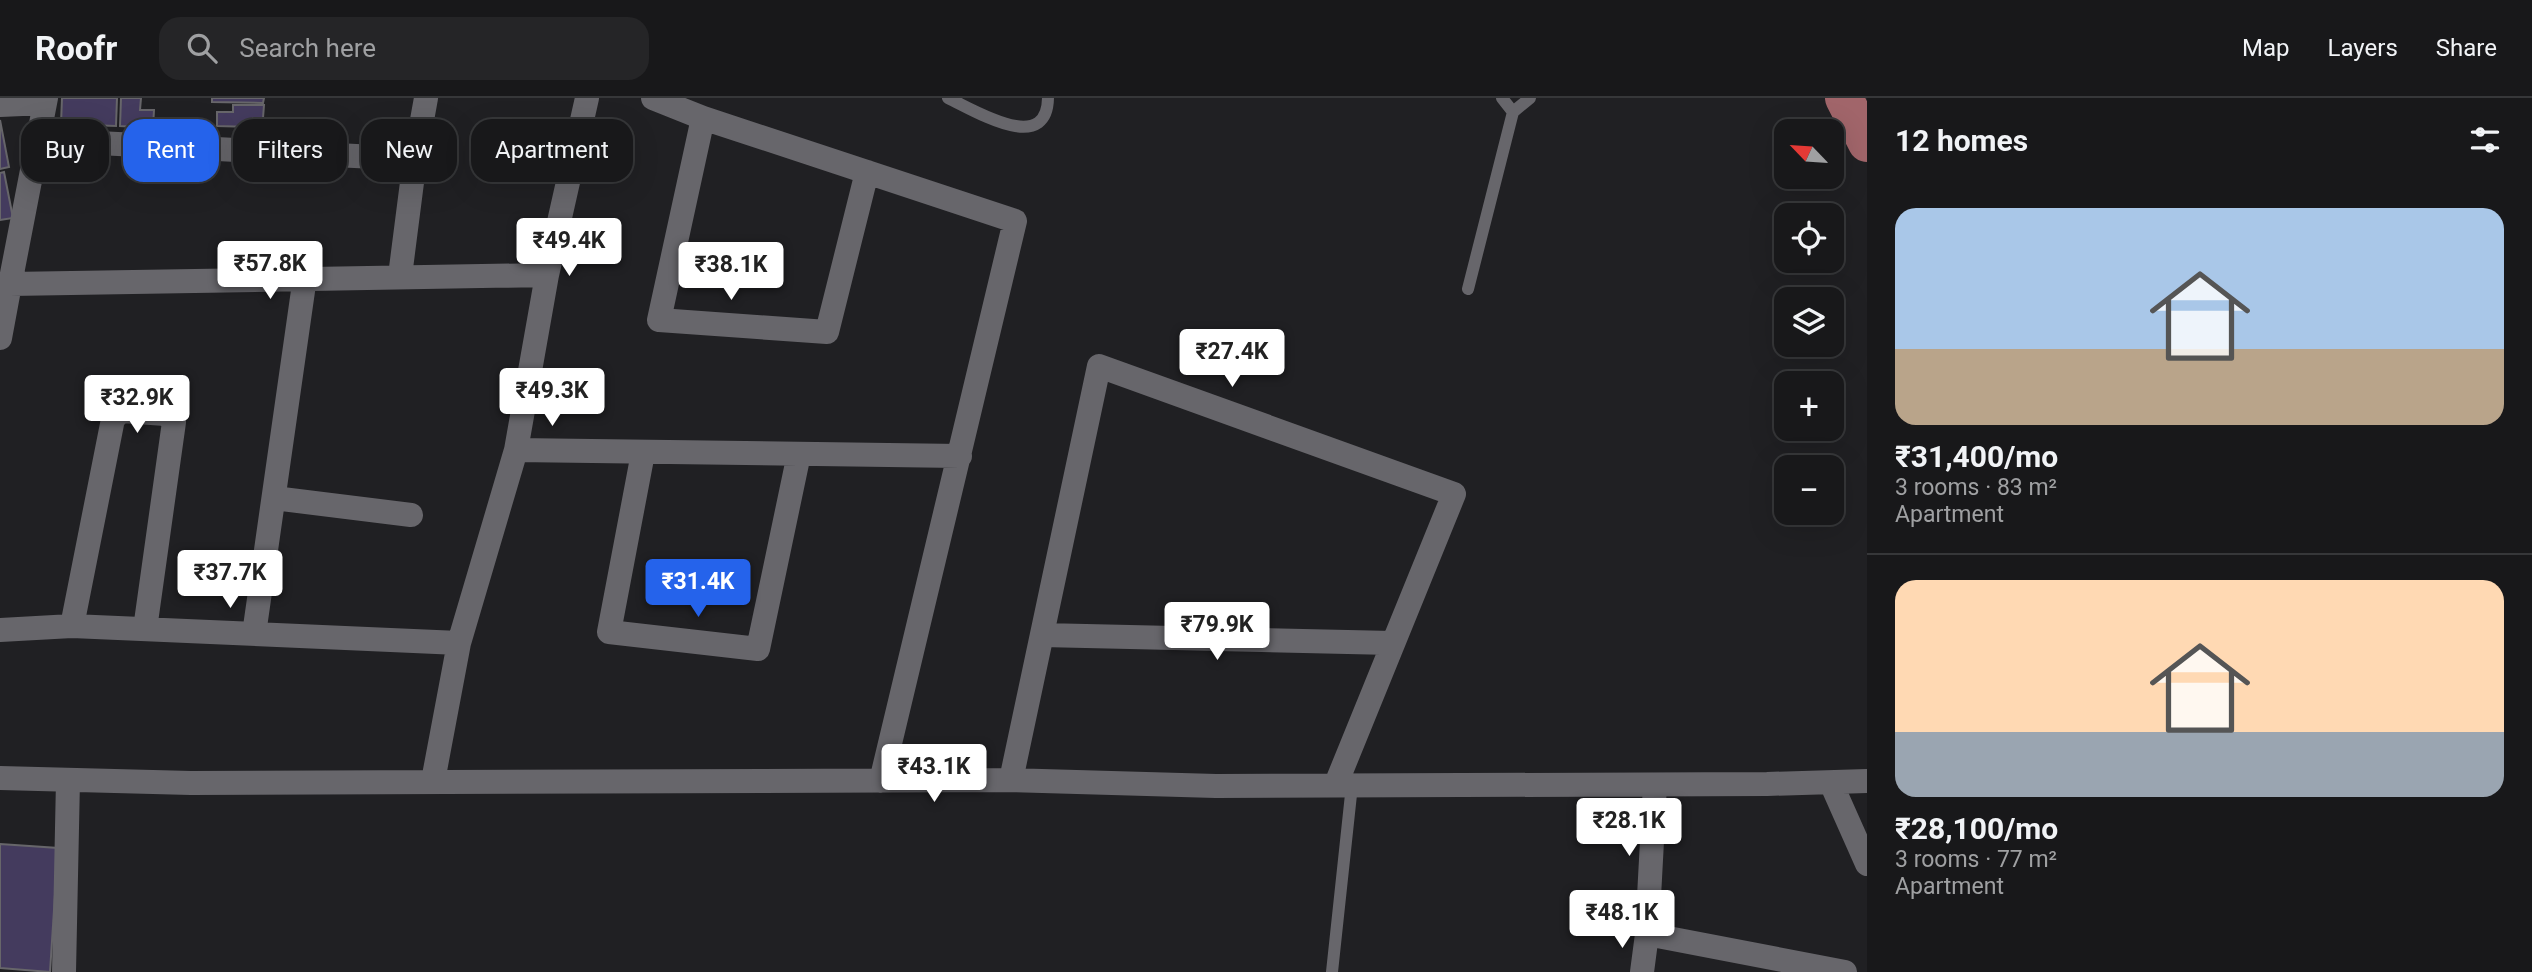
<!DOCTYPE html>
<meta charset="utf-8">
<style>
body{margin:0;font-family:Roboto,sans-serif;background:#252527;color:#f1f3f6;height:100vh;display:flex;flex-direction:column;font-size:26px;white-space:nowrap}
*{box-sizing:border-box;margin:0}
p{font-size:23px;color:#9fa0a2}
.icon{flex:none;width:38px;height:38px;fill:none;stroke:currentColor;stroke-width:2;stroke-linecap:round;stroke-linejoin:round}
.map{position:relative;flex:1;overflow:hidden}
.drawer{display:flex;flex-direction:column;background:#18181a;width:665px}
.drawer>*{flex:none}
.top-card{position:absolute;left:21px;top:21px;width:665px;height:63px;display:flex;gap:14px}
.needle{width:46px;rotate:295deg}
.fabs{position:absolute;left:1774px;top:21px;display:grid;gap:14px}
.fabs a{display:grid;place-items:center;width:70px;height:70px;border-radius:14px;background:#18181a;box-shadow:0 7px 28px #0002,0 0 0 2px #363739;font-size:35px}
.price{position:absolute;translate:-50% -60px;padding:0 16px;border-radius:7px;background:#fff;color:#222;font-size:23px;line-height:46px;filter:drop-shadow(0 2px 4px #0008)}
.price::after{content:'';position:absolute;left:50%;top:42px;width:21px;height:16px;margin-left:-10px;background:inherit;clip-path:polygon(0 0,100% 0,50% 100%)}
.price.active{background:#2563eb;color:#fff}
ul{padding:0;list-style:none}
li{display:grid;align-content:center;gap:14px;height:371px;padding:0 28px}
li+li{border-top:2px solid #363739}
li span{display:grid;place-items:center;height:217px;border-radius:21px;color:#555}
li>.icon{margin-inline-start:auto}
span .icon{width:126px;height:126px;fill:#fffc;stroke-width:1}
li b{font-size:30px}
h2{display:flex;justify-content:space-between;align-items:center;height:84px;padding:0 28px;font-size:30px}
.chip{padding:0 24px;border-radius:21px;background:#18181a;box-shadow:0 7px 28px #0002,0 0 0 2px #363739;font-size:24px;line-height:63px}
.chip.active{background:#2563eb;color:#fff}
header{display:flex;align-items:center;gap:42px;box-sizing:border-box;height:98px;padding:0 35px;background:#18181a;border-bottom:2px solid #363739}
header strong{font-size:33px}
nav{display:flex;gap:38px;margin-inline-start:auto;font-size:24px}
.search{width:490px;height:63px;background:#252527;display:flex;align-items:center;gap:18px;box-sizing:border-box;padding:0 24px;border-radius:21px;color:#9fa0a2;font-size:26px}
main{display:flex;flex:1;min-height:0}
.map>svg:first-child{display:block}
.building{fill:#443b5e;stroke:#67666a;stroke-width:2}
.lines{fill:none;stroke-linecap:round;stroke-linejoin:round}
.lane{stroke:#67666b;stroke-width:12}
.street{stroke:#67666b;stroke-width:24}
.primary{stroke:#a1656a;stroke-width:38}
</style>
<header>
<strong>Roofr</strong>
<div class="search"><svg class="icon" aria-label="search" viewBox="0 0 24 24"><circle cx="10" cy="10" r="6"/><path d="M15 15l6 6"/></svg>Search here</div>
<nav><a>Map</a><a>Layers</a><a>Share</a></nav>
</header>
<main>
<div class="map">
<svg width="1867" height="874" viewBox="0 0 1867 874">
<rect width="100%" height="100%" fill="#202023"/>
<path class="building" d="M62,0H117L116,28L61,26Z
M121,0H141L140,12H154L153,30L120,28Z
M212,0H264L263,5L212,4Z
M233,7H264L263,20H253V29L217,28V14H233Z
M0,22L9,69L0,71Z
M4,74L13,120L0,122V75Z
M0,746L58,750L50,874L0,870Z"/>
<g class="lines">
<path class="lane" d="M948,0C974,12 1047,58 1048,0
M1502,0L1513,14
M1468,191L1513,14L1530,0
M1332,874L1352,687"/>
<path class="street" d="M653,0L703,20L1015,123L881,683
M0,7L45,5
M703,20L659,222L827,234L867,74
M39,42L415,61L400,178
M415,61L426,0
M10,186L46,0
M0,240L10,186L547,177
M516,352L547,177L587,0
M643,355L609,534L758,551L799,356
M274,400L411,417
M72,528L113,321L121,313L166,316L174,324L145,531
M0,532L72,528L459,545
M254,536L305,179
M1042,537L1392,545
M0,680L191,685L1011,682L1216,688L1767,686L1867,683
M1011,682L1099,268L1454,396L1336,686
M433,683L459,545L516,352L960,358
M1831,685L1867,766
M1647,836L1845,874
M64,874L68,682
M1642,874L1647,836L1655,687"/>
<path class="primary" d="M1844,0L1867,45"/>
</g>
</svg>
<div class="fabs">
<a><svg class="needle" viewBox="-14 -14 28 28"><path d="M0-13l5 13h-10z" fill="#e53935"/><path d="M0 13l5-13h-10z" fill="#9fa0a2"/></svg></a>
<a><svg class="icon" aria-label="locate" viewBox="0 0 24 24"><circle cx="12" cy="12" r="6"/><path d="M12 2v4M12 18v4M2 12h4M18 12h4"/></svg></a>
<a><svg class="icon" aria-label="layers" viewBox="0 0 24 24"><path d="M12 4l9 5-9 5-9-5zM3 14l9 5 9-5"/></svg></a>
<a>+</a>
<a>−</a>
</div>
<b class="price" style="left:569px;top:180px">₹49.4K</b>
<b class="price" style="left:270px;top:203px">₹57.8K</b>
<b class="price" style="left:731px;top:204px">₹38.1K</b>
<b class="price" style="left:1232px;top:291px">₹27.4K</b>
<b class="price" style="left:552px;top:330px">₹49.3K</b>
<b class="price" style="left:137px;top:337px">₹32.9K</b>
<b class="price" style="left:230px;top:512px">₹37.7K</b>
<b class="price active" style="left:698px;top:521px">₹31.4K</b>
<b class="price" style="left:1217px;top:564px">₹79.9K</b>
<b class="price" style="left:934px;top:706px">₹43.1K</b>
<b class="price" style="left:1629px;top:760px">₹28.1K</b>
<b class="price" style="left:1622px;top:852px">₹48.1K</b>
<div class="top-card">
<a class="chip">Buy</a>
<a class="chip active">Rent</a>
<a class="chip">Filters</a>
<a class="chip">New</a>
<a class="chip">Apartment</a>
</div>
</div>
<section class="drawer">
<h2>12 homes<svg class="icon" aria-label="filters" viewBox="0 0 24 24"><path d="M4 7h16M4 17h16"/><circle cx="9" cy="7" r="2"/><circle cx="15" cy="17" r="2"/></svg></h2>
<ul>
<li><span style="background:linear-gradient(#a9c7e8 65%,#b9a48a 0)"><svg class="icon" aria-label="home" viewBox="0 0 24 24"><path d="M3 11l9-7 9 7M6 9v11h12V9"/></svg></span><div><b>₹31,400/mo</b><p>3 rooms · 83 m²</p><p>Apartment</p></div></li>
<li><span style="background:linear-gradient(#ffd9b3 70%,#9aa5b1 0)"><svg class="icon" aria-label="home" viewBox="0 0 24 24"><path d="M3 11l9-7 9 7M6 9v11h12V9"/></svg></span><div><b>₹28,100/mo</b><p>3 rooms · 77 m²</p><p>Apartment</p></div></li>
</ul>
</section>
</main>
